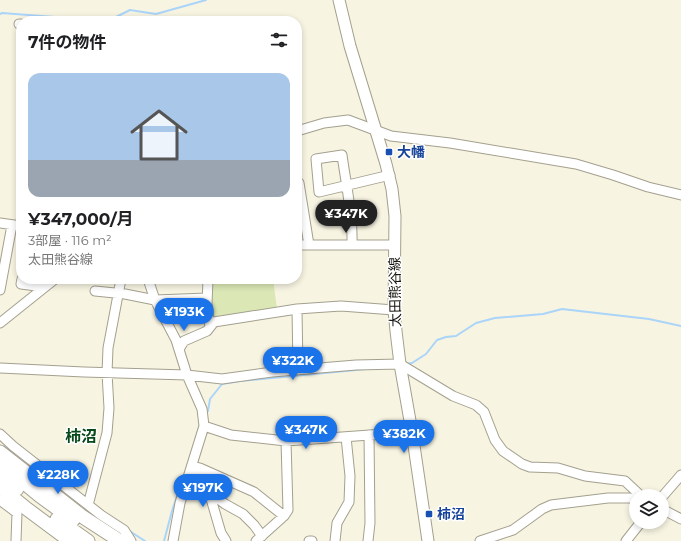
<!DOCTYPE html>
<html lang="ja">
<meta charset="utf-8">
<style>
body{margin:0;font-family:Montserrat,"Noto Sans JP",sans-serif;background:#f2f2f2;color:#202124;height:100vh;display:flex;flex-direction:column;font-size:15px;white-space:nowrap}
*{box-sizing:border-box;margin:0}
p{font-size:13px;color:#757577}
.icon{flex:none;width:22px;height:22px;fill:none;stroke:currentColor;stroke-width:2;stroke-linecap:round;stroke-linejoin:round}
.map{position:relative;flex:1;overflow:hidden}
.side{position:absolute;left:16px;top:16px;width:286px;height:268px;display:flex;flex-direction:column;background:#fff;border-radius:16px;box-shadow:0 2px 6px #0003}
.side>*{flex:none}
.tools{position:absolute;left:629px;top:489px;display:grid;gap:8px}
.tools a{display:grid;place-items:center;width:40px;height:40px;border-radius:50%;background:#fff;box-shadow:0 2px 6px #0003;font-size:20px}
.price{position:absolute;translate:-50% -34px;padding:0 9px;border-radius:14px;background:#1a73e8;color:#fff;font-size:13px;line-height:26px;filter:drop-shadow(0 1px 2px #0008)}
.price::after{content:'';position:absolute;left:50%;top:24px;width:12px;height:9px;margin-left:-6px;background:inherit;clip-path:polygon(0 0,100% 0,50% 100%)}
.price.on{background:#222;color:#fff}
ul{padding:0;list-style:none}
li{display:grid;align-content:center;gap:8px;height:212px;padding:0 12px}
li+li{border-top:1px solid #e0e0e0}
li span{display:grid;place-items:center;height:124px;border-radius:12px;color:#555}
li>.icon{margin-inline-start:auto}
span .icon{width:72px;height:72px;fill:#fffc;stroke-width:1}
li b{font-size:17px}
h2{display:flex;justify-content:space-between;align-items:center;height:48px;padding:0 12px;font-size:17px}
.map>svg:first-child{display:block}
.green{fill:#dbe7b5}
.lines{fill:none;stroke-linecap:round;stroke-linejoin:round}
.stream{stroke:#abd4f9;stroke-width:2}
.minor-casing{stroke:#a4a08f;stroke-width:11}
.major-casing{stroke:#a4a08f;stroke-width:13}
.highway-casing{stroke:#a4a08f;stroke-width:15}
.minor{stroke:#fff;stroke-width:9}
.major{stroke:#fff;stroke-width:11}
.highway{stroke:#fff;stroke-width:13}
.transit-dot{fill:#1a4fb4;stroke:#fff;stroke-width:1.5}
.labels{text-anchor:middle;stroke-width:3;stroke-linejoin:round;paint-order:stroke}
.transit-label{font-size:14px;font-weight:bold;fill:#164399;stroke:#fff;text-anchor:start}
.street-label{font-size:14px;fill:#16140e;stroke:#fff}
.quarter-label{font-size:16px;font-weight:bold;fill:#074919;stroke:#fff}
</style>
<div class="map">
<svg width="681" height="541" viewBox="0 0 681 541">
<rect width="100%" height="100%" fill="#f7f4e2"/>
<path class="green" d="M210,279H273L277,309L211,320Z"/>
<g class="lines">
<path class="stream" d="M0,14L2,13L81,19L116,17L130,10L156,14L206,0
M407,364L412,363L426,354L437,340L446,337L456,336L476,323L495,318L543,314L562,309L649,319L681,326
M208,411L210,399L222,384L240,381L366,369
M197,435L200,424
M128,530L145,541
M164,541L172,511L179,490"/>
<defs>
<path id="minor" d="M19,24H21
M297,131L324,123L348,120L391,136L450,143L576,164L613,175L648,187L681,195
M299,183L309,245
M0,223L21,226
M297,245H394
M352,245C353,216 346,184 342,155L316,159L319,192L390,175
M22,279L21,284L44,287
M148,279L155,300L176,340L187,375L202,409L204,426L180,503L173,541
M208,279L207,304L210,327
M0,290L12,225
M95,291L125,294L155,300L207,298
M297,309L298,370
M0,323L55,279
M179,349L184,341L207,331L214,322L297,309L341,306L394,310
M0,368L84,372L187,375L222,379L272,372L356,365L400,364L453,396L476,405L484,412L495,440L503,451L522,464L530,467L558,468L585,476L625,481L641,496
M204,426L231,435L286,441L412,432
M0,434L13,446L101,515L124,530L131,541
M192,466L200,468L254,492L284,516
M192,466L202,479L209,492L221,533L226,541
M209,492L225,504L243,514L254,525L262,536
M662,497L681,475
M0,500L17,513L16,541
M88,505L107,433L109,408L107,373L108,348L121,279
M662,509L681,519
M256,541L284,516L288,510L286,441
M309,541H312
M335,541L337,523L349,502L350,476L346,437
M368,541L370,523L369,435
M480,541L513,530L542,509L551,505L608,498H630L636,500
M626,541L641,522"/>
<path id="major" d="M339,0L350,46L386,164L392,189L395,216L394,310L396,331L400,364L412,432L428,541"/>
<path id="highway" d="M0,452L83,517L120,541
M0,463L40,496L73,520
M0,475L17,489
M0,487L27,509L70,541
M57,519L88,541"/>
</defs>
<use href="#minor" class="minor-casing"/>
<use href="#major" class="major-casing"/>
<use href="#highway" class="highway-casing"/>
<use href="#minor" class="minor"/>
<use href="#major" class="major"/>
<use href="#highway" class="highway"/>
</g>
<g class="transit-dot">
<rect x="385" y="148" width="8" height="8" rx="2"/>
<rect x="425" y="510" width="8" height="8" rx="2"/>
</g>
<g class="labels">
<g class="transit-label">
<text x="397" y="157">大幡</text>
<text x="437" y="519">柿沼</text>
</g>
<g class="street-label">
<text transform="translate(395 292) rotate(-91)" y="5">太田熊谷線</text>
</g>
<g class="quarter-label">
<text x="81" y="442">柿沼</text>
</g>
</g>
</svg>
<div class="tools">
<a><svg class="icon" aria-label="layers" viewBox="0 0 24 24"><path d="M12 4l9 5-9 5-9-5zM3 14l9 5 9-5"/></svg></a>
</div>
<b class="price on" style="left:346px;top:234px">¥347K</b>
<b class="price" style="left:184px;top:332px">¥193K</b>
<b class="price" style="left:293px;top:381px">¥322K</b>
<b class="price" style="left:306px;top:450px">¥347K</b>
<b class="price" style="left:404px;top:454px">¥382K</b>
<b class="price" style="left:58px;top:495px">¥228K</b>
<b class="price" style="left:203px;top:508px">¥197K</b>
<section class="side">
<h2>7件の物件<svg class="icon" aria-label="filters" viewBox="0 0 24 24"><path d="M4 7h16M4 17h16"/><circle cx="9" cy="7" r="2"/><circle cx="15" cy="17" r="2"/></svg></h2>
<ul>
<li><span style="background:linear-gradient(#a9c7e8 70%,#9aa5b1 0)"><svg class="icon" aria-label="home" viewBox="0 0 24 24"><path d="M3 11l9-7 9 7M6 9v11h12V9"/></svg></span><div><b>¥347,000/月</b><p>3部屋 · 116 m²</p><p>太田熊谷線</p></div></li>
</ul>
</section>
</div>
